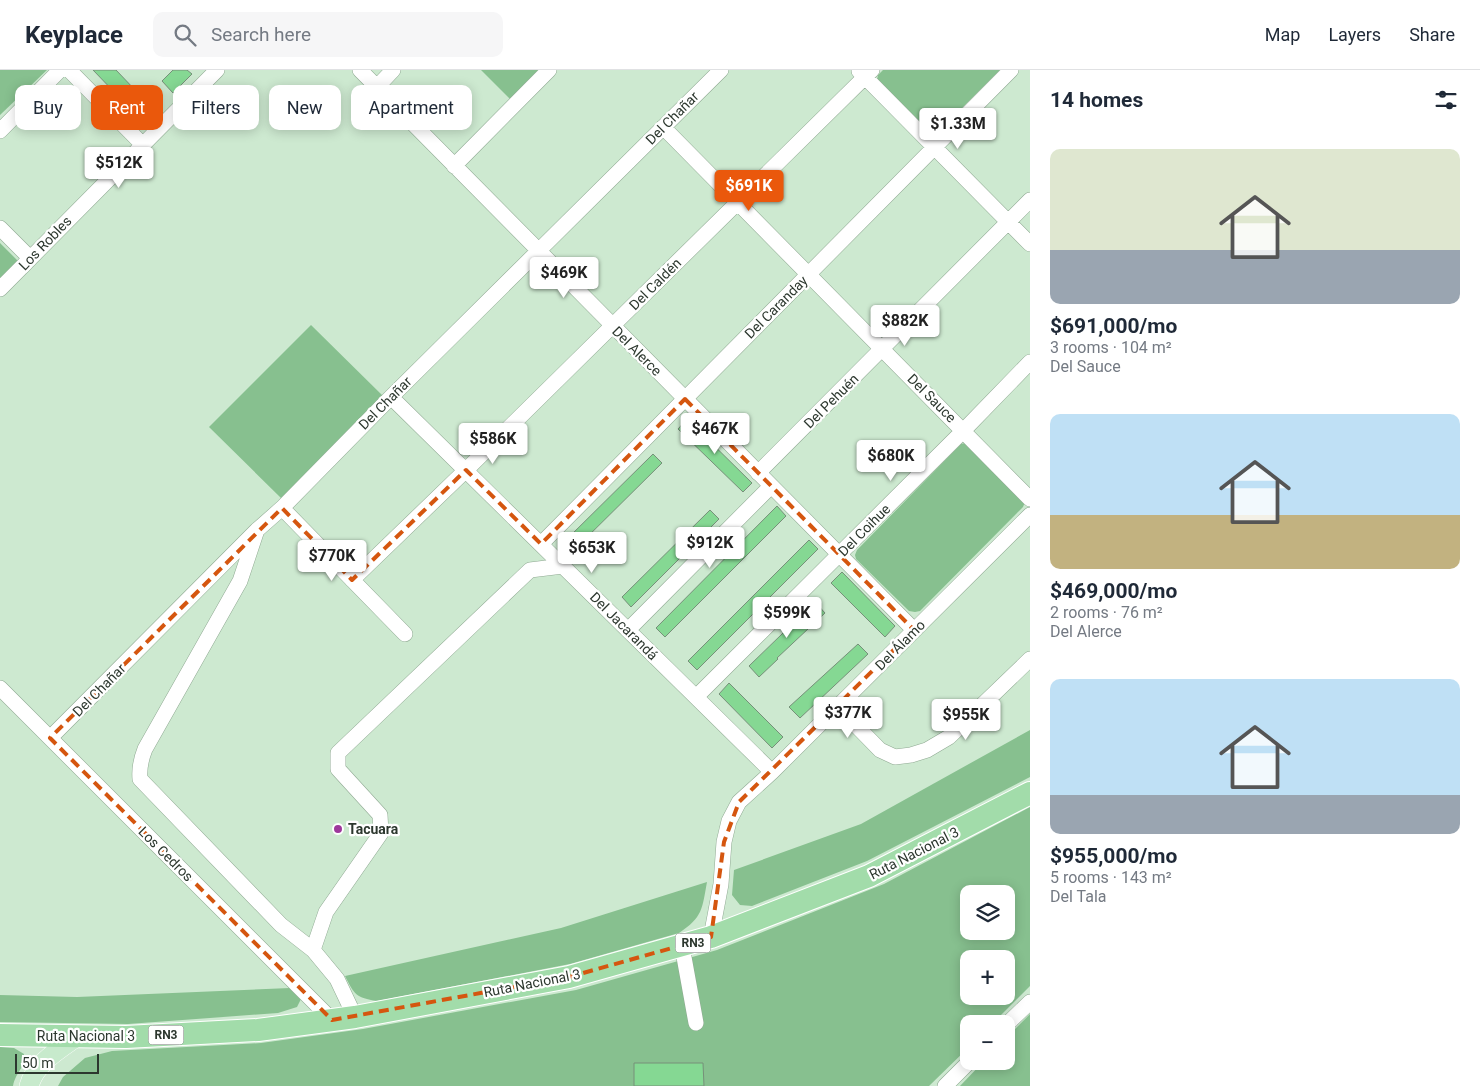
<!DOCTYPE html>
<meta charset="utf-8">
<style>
body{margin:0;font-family:Roboto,sans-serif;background:#f6f6f7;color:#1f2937;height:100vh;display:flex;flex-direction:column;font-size:19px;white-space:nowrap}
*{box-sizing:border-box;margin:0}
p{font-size:16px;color:#747a83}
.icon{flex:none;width:28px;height:28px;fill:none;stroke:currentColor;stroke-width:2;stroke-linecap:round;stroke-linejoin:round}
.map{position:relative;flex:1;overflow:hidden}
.panel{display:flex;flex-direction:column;background:#fff;width:450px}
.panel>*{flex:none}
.banner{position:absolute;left:15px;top:15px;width:475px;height:45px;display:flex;gap:10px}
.controls{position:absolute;left:960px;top:815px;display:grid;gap:10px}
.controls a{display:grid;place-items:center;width:55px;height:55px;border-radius:10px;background:#fff;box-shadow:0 2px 12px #0003;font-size:25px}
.scale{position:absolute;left:15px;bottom:12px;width:84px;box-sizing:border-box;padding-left:5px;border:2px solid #2c372e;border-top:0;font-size:14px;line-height:18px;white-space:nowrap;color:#2c372e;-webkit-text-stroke:4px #fff;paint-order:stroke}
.price{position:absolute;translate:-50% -42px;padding:0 11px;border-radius:5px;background:#fff;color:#222;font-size:16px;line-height:32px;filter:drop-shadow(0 1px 2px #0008)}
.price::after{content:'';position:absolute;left:50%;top:30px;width:15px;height:11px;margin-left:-8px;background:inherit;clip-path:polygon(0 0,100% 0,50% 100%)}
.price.active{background:#ea580c;color:#fff}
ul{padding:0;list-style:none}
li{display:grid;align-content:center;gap:10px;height:265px;padding:0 20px}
li span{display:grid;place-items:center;height:155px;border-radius:10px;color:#555}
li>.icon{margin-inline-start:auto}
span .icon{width:90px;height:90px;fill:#fffc;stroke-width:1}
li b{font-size:21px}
h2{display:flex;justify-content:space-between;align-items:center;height:60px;padding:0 20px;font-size:21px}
.chip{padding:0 18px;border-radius:10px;background:#fff;box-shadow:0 2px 12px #0003;font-size:18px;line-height:45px}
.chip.active{background:#ea580c;color:#fff}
header{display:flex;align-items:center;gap:30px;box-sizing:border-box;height:70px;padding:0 25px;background:#fff;border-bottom:1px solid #e0e1e3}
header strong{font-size:24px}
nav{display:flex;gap:28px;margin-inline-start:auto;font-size:18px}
.search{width:350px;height:45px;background:#f6f6f7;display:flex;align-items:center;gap:12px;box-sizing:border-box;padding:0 18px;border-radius:10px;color:#747a83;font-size:19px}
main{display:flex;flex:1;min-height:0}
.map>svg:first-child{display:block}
.green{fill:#87c08f;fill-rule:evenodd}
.building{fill:#85d893;stroke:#769079}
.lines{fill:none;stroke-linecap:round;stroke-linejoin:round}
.minor-casing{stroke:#8fa992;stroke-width:16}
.major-casing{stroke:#fff;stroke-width:20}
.highway-casing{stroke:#fff;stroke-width:24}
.minor{stroke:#fff;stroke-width:15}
.major{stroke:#c7eacc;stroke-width:19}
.highway{stroke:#a2dcaa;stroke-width:22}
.marked{fill:none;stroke:#d5560f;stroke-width:4;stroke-dasharray:10 6;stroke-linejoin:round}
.poi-dot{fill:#9e389c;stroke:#fff;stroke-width:2}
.labels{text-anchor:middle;stroke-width:4.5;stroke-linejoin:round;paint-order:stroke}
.shield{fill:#fff;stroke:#6b736d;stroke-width:1}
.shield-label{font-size:12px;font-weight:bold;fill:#2c372e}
.street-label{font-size:14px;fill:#2c372e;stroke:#fff}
.poi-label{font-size:14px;font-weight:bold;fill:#2c372e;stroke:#fff;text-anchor:start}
</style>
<header>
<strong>Keyplace</strong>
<div class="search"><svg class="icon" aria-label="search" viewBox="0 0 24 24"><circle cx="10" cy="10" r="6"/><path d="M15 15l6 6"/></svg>Search here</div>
<nav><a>Map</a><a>Layers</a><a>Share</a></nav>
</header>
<main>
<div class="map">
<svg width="1030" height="1016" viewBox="0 0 1030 1016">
<rect width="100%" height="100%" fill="#cde9d0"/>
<path class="green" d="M0,0H47L0,45Z
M481,0H539L510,29Z
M883,0H1000L938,62L933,65L926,62L877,10L878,5Z
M0,173L18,191L0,209Z
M311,255L383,326L281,428L209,357Z
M965,373L1025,432L1023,437L920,541L915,542L909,541L856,489L855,485L857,480L961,374Z
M1030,660V707L867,791L752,836L740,835L732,825L734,800L861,754Z
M1030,737V916L992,954H969V977L929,1016H58L63,1007L85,988L112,981L261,973L363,959L576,920L717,880L884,814ZM969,824H1006V861H969ZM969,889H1006V926H969Z
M707,812C702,839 703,847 679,863L570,894L377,931C356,928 354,924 345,906L561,858Z
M290,918L301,929L297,937L278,943L128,954L0,952V925L77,927Z
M1030,944V1016H960L984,991H1006V968Z
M0,977L14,978L24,984C24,1001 16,1001 13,1016H0Z"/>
<path class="building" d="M93,0H116L156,42L145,54Z
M173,0H187L192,4L173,23L162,11Z
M687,349L752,413L743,422L678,359Z
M653,384L662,393L574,480L565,471Z
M777,436L786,446L665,567L656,558Z
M710,440L719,449L631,537L622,527Z
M809,470L818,479L697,600L688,591Z
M842,502L895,556L885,567L831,513Z
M815,532L825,543L777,588L778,589L759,607L749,596Z
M858,574L868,584L800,648L789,637Z
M729,613L783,667L772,678L719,624Z
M634,993H703L704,1016H634Z"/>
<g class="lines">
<defs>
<path id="minor" d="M69,0L142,74
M360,0L914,560
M859,1L1030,174
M377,17L393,0
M663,57L1030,429
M0,61L60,0
M454,96L549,0
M0,158L30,188
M0,219L217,0
M391,327L772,702
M758,403L1030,130
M282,438L405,564
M256,463L240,511L145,679C141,689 139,698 140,709L281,855L313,880
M541,474L1011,0
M352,510L466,400L872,0
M628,560L771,416
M0,618L332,950
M696,627L964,360L1030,292
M838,637L880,680L895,687L911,685L927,680L949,667L1030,589
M50,668L257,460L282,438L391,327L721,0
M711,867L721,814L724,772L729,751L739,732L772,702L1030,445
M682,876L696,953
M355,947L337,909L313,880L326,842L381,763L380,745L338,699V683L530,500L563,496
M1006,955L1030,932
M945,1016L970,991"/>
<path id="major" d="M29,1016C35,993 60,979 78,966"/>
<path id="highway" d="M0,965L126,967L258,960L355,947L569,907L711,867L869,806L1030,723"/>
</defs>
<use href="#minor" class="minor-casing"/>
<use href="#major" class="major-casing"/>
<use href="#highway" class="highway-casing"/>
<use href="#minor" class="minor"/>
<use href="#major" class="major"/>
<use href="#highway" class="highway"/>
</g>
<path class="marked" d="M685,329L914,560L739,732L724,772L711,867L569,907L332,950L50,668L282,438L352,510L466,400L541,474Z"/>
<circle class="poi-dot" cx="338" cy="759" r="5"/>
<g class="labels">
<g class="shield">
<rect x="675.5" y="863.5" width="35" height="19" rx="4"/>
<rect x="148.5" y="955.5" width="35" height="19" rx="4"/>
</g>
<g class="shield-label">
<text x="693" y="877">RN3</text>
<text x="166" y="969">RN3</text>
</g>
<g class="street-label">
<text transform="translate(672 48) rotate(-45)" y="5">Del Chañar</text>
<text transform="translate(45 173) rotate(-46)" y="5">Los Robles</text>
<text transform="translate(655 214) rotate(-45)" y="5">Del Caldén</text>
<text transform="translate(776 237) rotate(-45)" y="5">Del Caranday</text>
<text transform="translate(637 281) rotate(45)" y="5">Del Alerce</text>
<text transform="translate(932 328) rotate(45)" y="5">Del Sauce</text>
<text transform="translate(831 331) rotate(-45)" y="5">Del Pehuén</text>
<text transform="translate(385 333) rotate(-45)" y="5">Del Chañar</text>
<text transform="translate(864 460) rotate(-45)" y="5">Del Coihue</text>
<text transform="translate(624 556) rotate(45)" y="5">Del Jacarandá</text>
<text transform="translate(900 575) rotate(-45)" y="5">Del Álamo</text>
<text transform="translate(99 620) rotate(-45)" y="5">Del Chañar</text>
<text transform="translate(914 783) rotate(-27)" y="5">Ruta Nacional 3</text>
<text transform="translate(166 784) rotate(45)" y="5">Los Cedros</text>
<text transform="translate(532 913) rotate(-11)" y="5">Ruta Nacional 3</text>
<text x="86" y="971">Ruta Nacional 3</text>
</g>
<g class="poi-label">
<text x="348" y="764">Tacuara</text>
</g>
</g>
</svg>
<div class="controls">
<a><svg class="icon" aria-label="layers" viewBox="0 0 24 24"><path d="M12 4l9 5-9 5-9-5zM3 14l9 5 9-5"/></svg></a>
<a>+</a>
<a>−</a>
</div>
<div class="scale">50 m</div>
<b class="price" style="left:958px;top:80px">$1.33M</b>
<b class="price" style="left:119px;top:119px">$512K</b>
<b class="price active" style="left:749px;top:142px">$691K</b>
<b class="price" style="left:564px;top:229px">$469K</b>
<b class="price" style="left:905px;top:277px">$882K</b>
<b class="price" style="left:715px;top:385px">$467K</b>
<b class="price" style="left:493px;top:395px">$586K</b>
<b class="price" style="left:891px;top:412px">$680K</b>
<b class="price" style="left:710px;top:499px">$912K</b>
<b class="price" style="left:592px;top:504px">$653K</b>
<b class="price" style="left:332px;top:512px">$770K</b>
<b class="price" style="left:787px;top:569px">$599K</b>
<b class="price" style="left:848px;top:669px">$377K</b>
<b class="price" style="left:966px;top:671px">$955K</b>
<div class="banner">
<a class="chip">Buy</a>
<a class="chip active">Rent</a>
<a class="chip">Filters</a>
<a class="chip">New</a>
<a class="chip">Apartment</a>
</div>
</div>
<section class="panel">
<h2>14 homes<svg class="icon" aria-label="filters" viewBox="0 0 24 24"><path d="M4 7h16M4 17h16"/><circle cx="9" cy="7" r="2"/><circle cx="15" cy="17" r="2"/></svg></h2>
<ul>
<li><span style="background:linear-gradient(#dfe7d0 65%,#9aa5b1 0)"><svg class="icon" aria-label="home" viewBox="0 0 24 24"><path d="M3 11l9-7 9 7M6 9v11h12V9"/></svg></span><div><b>$691,000/mo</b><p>3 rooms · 104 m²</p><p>Del Sauce</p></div></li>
<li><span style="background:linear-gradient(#bfe0f5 65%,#c2b280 0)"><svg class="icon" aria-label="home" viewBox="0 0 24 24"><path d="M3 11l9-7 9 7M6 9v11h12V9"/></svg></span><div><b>$469,000/mo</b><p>2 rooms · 76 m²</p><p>Del Alerce</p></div></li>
<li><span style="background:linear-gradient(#bfe0f5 75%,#9aa5b1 0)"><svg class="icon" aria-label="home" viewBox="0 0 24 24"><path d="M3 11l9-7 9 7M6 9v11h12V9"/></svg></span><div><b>$955,000/mo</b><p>5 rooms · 143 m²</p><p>Del Tala</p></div></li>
</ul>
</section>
</main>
